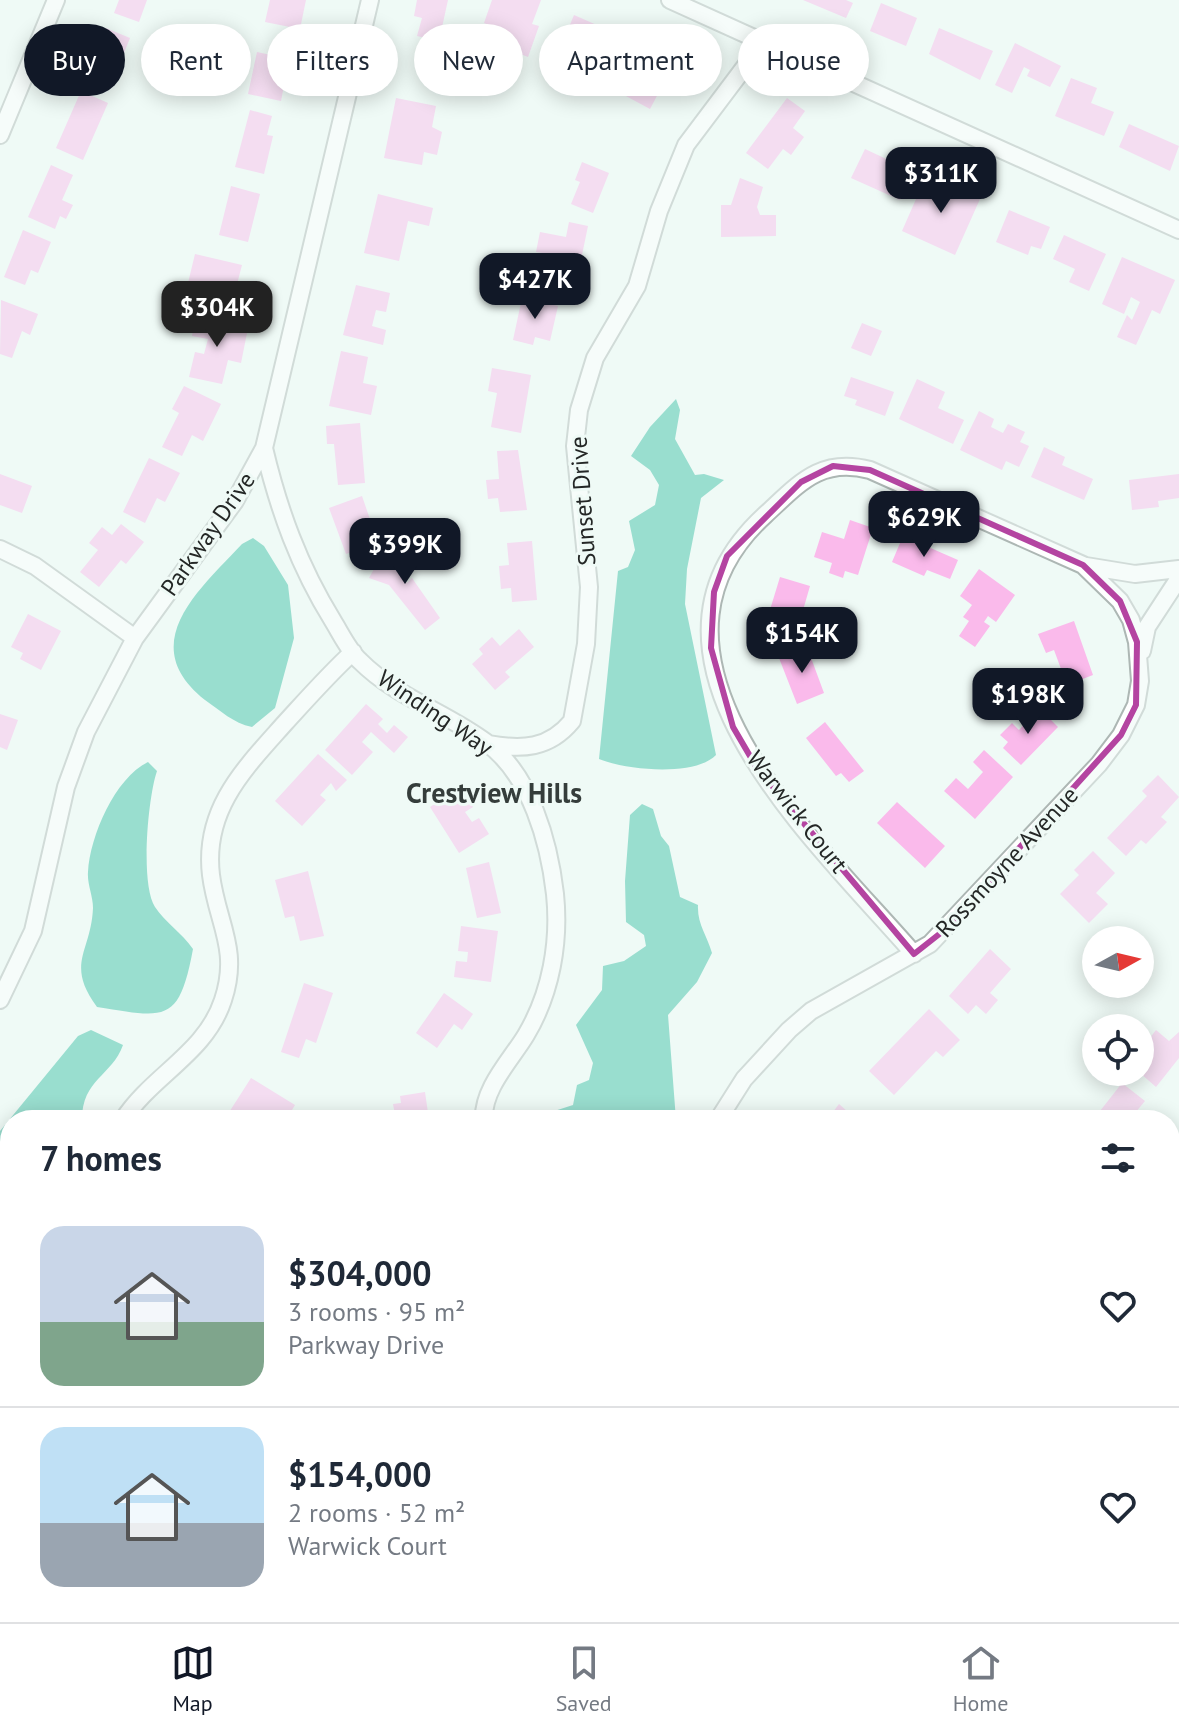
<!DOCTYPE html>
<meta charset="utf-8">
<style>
body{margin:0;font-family:"PT Sans",sans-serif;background:#f6f6f7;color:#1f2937;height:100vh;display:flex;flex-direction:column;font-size:30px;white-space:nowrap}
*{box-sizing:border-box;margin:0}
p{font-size:26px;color:#747a83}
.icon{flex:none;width:44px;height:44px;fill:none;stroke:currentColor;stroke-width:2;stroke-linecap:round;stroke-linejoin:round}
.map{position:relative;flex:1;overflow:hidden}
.sheet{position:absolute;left:0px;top:1110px;width:1180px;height:512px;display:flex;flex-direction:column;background:#fff;border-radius:32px 32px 0 0;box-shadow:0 4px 20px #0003}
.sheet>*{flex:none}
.banner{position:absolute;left:24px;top:24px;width:1132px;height:72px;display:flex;gap:16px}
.needle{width:52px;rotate:82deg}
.fabs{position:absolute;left:1082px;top:926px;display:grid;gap:16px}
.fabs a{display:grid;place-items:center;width:72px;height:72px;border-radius:50%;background:#fff;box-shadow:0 4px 20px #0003;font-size:40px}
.price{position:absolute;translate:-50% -68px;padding:0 18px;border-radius:16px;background:#111827;color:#fff;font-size:26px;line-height:52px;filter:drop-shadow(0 2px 4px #0008)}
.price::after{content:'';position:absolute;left:50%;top:48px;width:24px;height:18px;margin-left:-12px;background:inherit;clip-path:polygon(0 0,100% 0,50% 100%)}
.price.selected{background:#222;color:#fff}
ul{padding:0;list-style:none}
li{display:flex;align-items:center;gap:24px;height:200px;padding:0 40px}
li+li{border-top:2px solid #e0e1e3}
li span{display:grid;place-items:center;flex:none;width:224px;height:160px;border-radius:24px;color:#555}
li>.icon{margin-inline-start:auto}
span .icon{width:96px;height:96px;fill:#fffc;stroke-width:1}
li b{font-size:34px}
h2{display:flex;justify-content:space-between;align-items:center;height:96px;padding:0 40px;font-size:34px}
.pill{padding:0 28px;border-radius:36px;background:#fff;box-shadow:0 4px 20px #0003;font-size:28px;line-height:72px}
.pill.selected{background:#111827;color:#fff}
.dock{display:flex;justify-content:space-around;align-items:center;height:112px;border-top:2px solid #e0e1e3;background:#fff;font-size:22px;color:#747a83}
.dock a{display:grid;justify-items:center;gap:4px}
.dock .selected{color:#111827}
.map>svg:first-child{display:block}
.water{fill:#32bca1}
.building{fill:#fabaeb}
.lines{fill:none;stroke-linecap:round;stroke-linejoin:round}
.minor-casing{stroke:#adb7b4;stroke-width:20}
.major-casing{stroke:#d3d4d4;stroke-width:24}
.minor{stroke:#fff;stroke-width:16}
.major{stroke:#91f9e4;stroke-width:20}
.marked{fill:none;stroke:#b444a1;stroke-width:6;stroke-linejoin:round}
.labels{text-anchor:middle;stroke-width:6;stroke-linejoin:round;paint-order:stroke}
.street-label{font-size:24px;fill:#242726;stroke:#effaf6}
.quarter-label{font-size:28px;font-weight:bold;fill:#353d3b;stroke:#effaf6}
</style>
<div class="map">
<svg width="1179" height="1622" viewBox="0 0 1179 1622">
<rect width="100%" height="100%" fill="#effaf6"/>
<path class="water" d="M676,399L680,410L675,439L695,475L704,474L724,480L701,498L687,569L685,604L716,755C695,777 625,770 599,759L618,571L628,567L635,550L629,521L655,505L659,485L650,470L631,456L650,427Z
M253,538L264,546L288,585L294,638L275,708L252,727C233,723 221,711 205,700C134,644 200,589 242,544Z
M148,762L157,771C148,797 140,884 155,907C165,922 182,933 193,949C179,1024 166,1018 97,1007C65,963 91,953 93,908C93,896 87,884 88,872C90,836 115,778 148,762Z
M642,804L653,809L661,836L669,846L680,897L698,905C697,924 707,935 712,953L697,982L668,1015L676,1120H543L545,1114L573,1105L577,1085L589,1080L593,1063L576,1025L602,990L603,966L624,961L646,946L644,935L626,922L625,881L630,815Z
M91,1030L123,1045C112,1076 82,1079 82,1120H10V1216L0,1205V1131L78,1036Z"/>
<path class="building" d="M119,0H147L139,22L114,13Z
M270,0H306L300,29L265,22Z
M417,0H448L439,41L417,36L422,18L414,16Z
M492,0H541L532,24L539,26L528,57L494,44L499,29L484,23Z
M803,0H846L853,3L846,18Z
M881,3L917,18L906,46L870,31Z
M574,15L615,33L600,70L579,61L584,47L564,39Z
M106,28L130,38L111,85L88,76Z
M939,28L993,51L980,80L929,54Z
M1015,43L1061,66L1050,87L1027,76L1030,70L1024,67L1012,93L995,85Z
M655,48L676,60L650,109L624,95L635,75L640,77Z
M257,52L289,59L281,101L248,94Z
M1071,78L1097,88L1091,103L1114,112L1104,136L1055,116Z
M81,91L108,103L83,160L56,148Z
M396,98L436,106L432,127L442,132L437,155L424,152L422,165L384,158Z
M787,98L805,111L793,128L804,137L791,155L783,149L768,169L746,153Z
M250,110L272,116L267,135L273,136L264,174L235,167Z
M1129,124L1179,146L1170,171L1119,147Z
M865,149L897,164L900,158L916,165L900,200L851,178Z
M582,162L609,173L593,213L571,204L580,182L575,180Z
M51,165L73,175L62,200L73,205L66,219L60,216L55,229L28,217Z
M927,174L948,183L944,192L958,198L961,190L980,199L955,255L902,231Z
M740,178L763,187L757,207L760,215H776V236L721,237V205H731Z
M231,186L260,194L248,242L219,235Z
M378,194L433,208L429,226L408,221L399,261L364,253Z
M1009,210L1050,227L1041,249L1031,246L1028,255L996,242Z
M569,222L588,226L576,284L544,277L549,254L536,252L540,232L566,237Z
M23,230L51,242L38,273L31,270L25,285L4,277Z
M1064,235L1106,254L1089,291L1069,282L1075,269L1053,259Z
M195,254L242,265L230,311L205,305L209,288L188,283Z
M1122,257L1175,280L1160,314L1152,310L1136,345L1117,337L1127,315L1132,320L1140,302L1131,297L1124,314L1102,304Z
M356,285L390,293L386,312L376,310L372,326L386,330L383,345L343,335Z
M522,298L558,306L550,341L535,337L533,345L513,340Z
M1,300L38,314L30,335L22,331L12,358L0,354Z
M196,316L248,328L241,363L228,360L222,384L189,377L195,352L204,354L208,339L192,336Z
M862,323L882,331L871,356L851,348Z
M341,351L368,357L363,383L377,386L371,415L329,406Z
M492,368L531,375L521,433L491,427L497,393L488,391Z
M851,377L894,392L885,416L855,405L857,400L844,396Z
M917,379L945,392L938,408L964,420L953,444L899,419Z
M184,386L221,404L203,441L192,435L182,456L162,447L179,413L172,409Z
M979,411L994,419L991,427L1003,433L1008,424L1025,432L1020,442L1029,446L1019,467L1006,461L1002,470L960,450Z
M360,423L365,483L338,485L334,444H327L326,426Z
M1044,447L1065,457L1062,465L1093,479L1084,500L1031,477Z
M518,450L527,510L500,512L498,498L488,499L486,480L499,479L497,451Z
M149,458L180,473L165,502L157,498L145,523L123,512Z
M0,474L32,486L22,513L0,505Z
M1179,474V498L1158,501L1159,507L1132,510L1129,480Z
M362,496L374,531L364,534L369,546L346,554L329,508Z
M850,520L873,528L858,575L845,571L843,578L829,573L832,563L814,557L822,532L844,539Z
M121,524L144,542L126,564L121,560L99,587L80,572L98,550L89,543L102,527L112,535Z
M903,536L958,560L950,579L927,570L924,576L892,562Z
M532,541L537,600L512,602L511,588L501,589L499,566L509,565L507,543Z
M403,548L415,568L401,576L407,583L412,578L440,618L425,630L389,585L369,578L380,558Z
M979,569L1015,595L996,622L988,616L984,622L990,626L975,647L959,636L969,621L963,617L972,605L960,596Z
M780,577L810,586L795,638L773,631L778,615L769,613Z
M810,608L831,613L826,632L805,627Z
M28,614L61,631L41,670L20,659L23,653L11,647Z
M1074,621L1093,675L1067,685L1054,650L1046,653L1038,634Z
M519,629L534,647L505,672L510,677L495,690L472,664L483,654L479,649L492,637L500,646Z
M807,647L824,693L797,704L779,658Z
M366,704L383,719L378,724L387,733L394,725L408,737L394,753L371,732L362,742L373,752L352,775L325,750Z
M1039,708L1058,727L1021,765L1003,748L1008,742L1000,735L1012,723L1019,730Z
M0,714L18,720L7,750L0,747Z
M825,722L864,771L849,782L841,773L836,776L806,738Z
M984,750L1013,777L975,819L944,791L956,778L968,789L983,772L973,762Z
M318,754L347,780L336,791L331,783L320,795L326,800L302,826L275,801Z
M1158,775L1179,797L1161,817L1167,822L1146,844L1141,840L1126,856L1107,838L1147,796L1142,791Z
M461,787L473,807L465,812L472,822L479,818L489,834L459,853L430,807Z
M897,802L945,846L925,868L877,823Z
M1093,851L1115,873L1096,893L1108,904L1089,923L1060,894L1079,875L1074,870Z
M489,862L501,913L477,918L466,868Z
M308,871L324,936L300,941L294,916L285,918L275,880Z
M461,926L498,931L491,982L454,977L456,961L467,962L468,952L458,951Z
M990,949L1011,969L990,993L998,1000L986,1014L976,1005L968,1014L949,996Z
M304,983L333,993L316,1043L306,1039L299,1058L281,1052Z
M444,993L473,1014L462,1030L454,1024L437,1048L416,1033Z
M929,1009L960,1040L943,1057L936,1051L894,1095L869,1071Z
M1156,1030L1169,1041L1179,1032V1058L1156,1087L1140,1073V1051Z
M251,1078L295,1105L286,1120L226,1117Z
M1122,1083L1145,1101L1135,1113L1141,1118L1093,1120Z
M425,1092L429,1120H396L393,1104L401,1103L400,1096Z
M839,1104L857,1120H827Z
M1179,1244V1282L1170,1276V1258Z
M8,1524L10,1612H21L15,1622H0V1537Z
M673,1612H728L725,1622L708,1618L707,1622H700Z
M755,1612L782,1616L783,1612L809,1613L808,1622H754Z
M849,1612H875L877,1622H823L822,1617Z
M898,1612H930L916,1622H905Z"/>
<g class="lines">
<defs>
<path id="minor" d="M670,0L1179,230
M0,135L56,0
M264,448C279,511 299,566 333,621C341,634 349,651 360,661C397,698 446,712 487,743C531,776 549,842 555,894C560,942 551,993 526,1035C511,1060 482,1089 484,1120
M0,549L35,566L135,638
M1086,566L1135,574L1179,569
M1142,651L1147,627L1179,578
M488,744C522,750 549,749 572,721L586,644L589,587L575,446L579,410L595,358L637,286L659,211L686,145L765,40
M0,1000L33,931L66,787L86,732L135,638L235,501L264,448L370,0
M123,1120C152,1075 206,1053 223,1000C240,949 217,923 211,875C203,809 245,768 285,723C307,699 329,674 353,652
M718,1120L744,1079L789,1030L811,1011L930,944L1099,764L1121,735L1136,705L1140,681L1137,642L1131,620L1120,601L1083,565L870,470C820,457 799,484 765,515C610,657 820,845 914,954
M1170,1165L1179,1152
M0,1306L10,1290
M0,1499L10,1506
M103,1622L110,1612
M156,1622L160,1612
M421,1622L428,1612"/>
<path id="major" d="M0,1322L10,1320
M0,1345L10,1351
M0,1380L10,1379
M391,1612L395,1622
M438,1612L450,1622
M470,1612L489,1622
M498,1612L513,1622"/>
</defs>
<use href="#minor" class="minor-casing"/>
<use href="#major" class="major-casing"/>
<use href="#minor" class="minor"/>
<use href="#major" class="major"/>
</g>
<path d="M0 0H1179V1622H0ZM833,466L870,470L1083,565L1120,601L1137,642L1136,705L1121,735L947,928L914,954L757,768L733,727L711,648L714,592L727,556L801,482Z" fill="#effaf6" fill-opacity=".55" fill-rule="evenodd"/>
<path class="marked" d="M833,466L870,470L1083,565L1120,601L1137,642L1136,705L1121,735L947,928L914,954L757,768L733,727L711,648L714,592L727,556L801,482Z"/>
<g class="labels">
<g class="street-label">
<text transform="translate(583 501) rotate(-94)" y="8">Sunset Drive</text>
<text transform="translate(208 534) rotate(-55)" y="8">Parkway Drive</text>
<text transform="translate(435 713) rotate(34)" y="8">Winding Way</text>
<text transform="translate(797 812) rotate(52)" y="8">Warwick Court</text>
<text transform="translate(1007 862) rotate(-47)" y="8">Rossmoyne Avenue</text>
</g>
<g class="quarter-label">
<text x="494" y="803">Crestview Hills</text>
</g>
</g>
</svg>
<div class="fabs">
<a><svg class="needle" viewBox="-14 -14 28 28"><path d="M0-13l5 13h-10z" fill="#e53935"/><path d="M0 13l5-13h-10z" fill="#747a83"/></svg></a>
<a><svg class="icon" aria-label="locate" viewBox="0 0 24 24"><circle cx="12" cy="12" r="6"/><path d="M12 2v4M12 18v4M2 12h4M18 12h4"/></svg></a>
</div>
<b class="price" style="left:941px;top:215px">$311K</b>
<b class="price" style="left:535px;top:321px">$427K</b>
<b class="price selected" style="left:217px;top:349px">$304K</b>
<b class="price" style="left:924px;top:559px">$629K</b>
<b class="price" style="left:405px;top:586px">$399K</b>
<b class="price" style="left:802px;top:675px">$154K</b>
<b class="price" style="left:1028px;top:736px">$198K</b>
<div class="banner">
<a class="pill selected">Buy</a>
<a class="pill">Rent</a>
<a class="pill">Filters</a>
<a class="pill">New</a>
<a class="pill">Apartment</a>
<a class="pill">House</a>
</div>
<section class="sheet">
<h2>7 homes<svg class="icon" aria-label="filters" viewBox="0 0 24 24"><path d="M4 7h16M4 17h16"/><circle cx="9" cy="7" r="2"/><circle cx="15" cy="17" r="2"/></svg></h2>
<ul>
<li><span style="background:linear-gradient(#c9d6e8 60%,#7fa58c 0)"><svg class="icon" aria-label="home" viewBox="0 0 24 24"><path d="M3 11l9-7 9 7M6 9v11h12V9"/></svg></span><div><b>$304,000</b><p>3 rooms · 95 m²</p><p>Parkway Drive</p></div><svg class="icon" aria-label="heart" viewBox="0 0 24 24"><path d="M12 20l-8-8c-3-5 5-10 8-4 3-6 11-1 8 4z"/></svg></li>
<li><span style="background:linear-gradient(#bfe0f5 60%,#9aa5b1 0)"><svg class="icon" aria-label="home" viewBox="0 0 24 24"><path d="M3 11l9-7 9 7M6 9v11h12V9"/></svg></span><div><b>$154,000</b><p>2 rooms · 52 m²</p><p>Warwick Court</p></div><svg class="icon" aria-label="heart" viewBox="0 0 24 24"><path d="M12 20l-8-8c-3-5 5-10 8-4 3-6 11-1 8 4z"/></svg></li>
</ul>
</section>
</div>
<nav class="dock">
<a class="selected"><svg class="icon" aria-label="map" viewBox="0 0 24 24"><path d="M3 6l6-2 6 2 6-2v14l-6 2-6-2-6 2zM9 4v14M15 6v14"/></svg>Map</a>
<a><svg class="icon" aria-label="saved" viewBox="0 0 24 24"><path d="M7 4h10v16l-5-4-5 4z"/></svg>Saved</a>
<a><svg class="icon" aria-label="home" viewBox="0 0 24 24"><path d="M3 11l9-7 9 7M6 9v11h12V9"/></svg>Home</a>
</nav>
